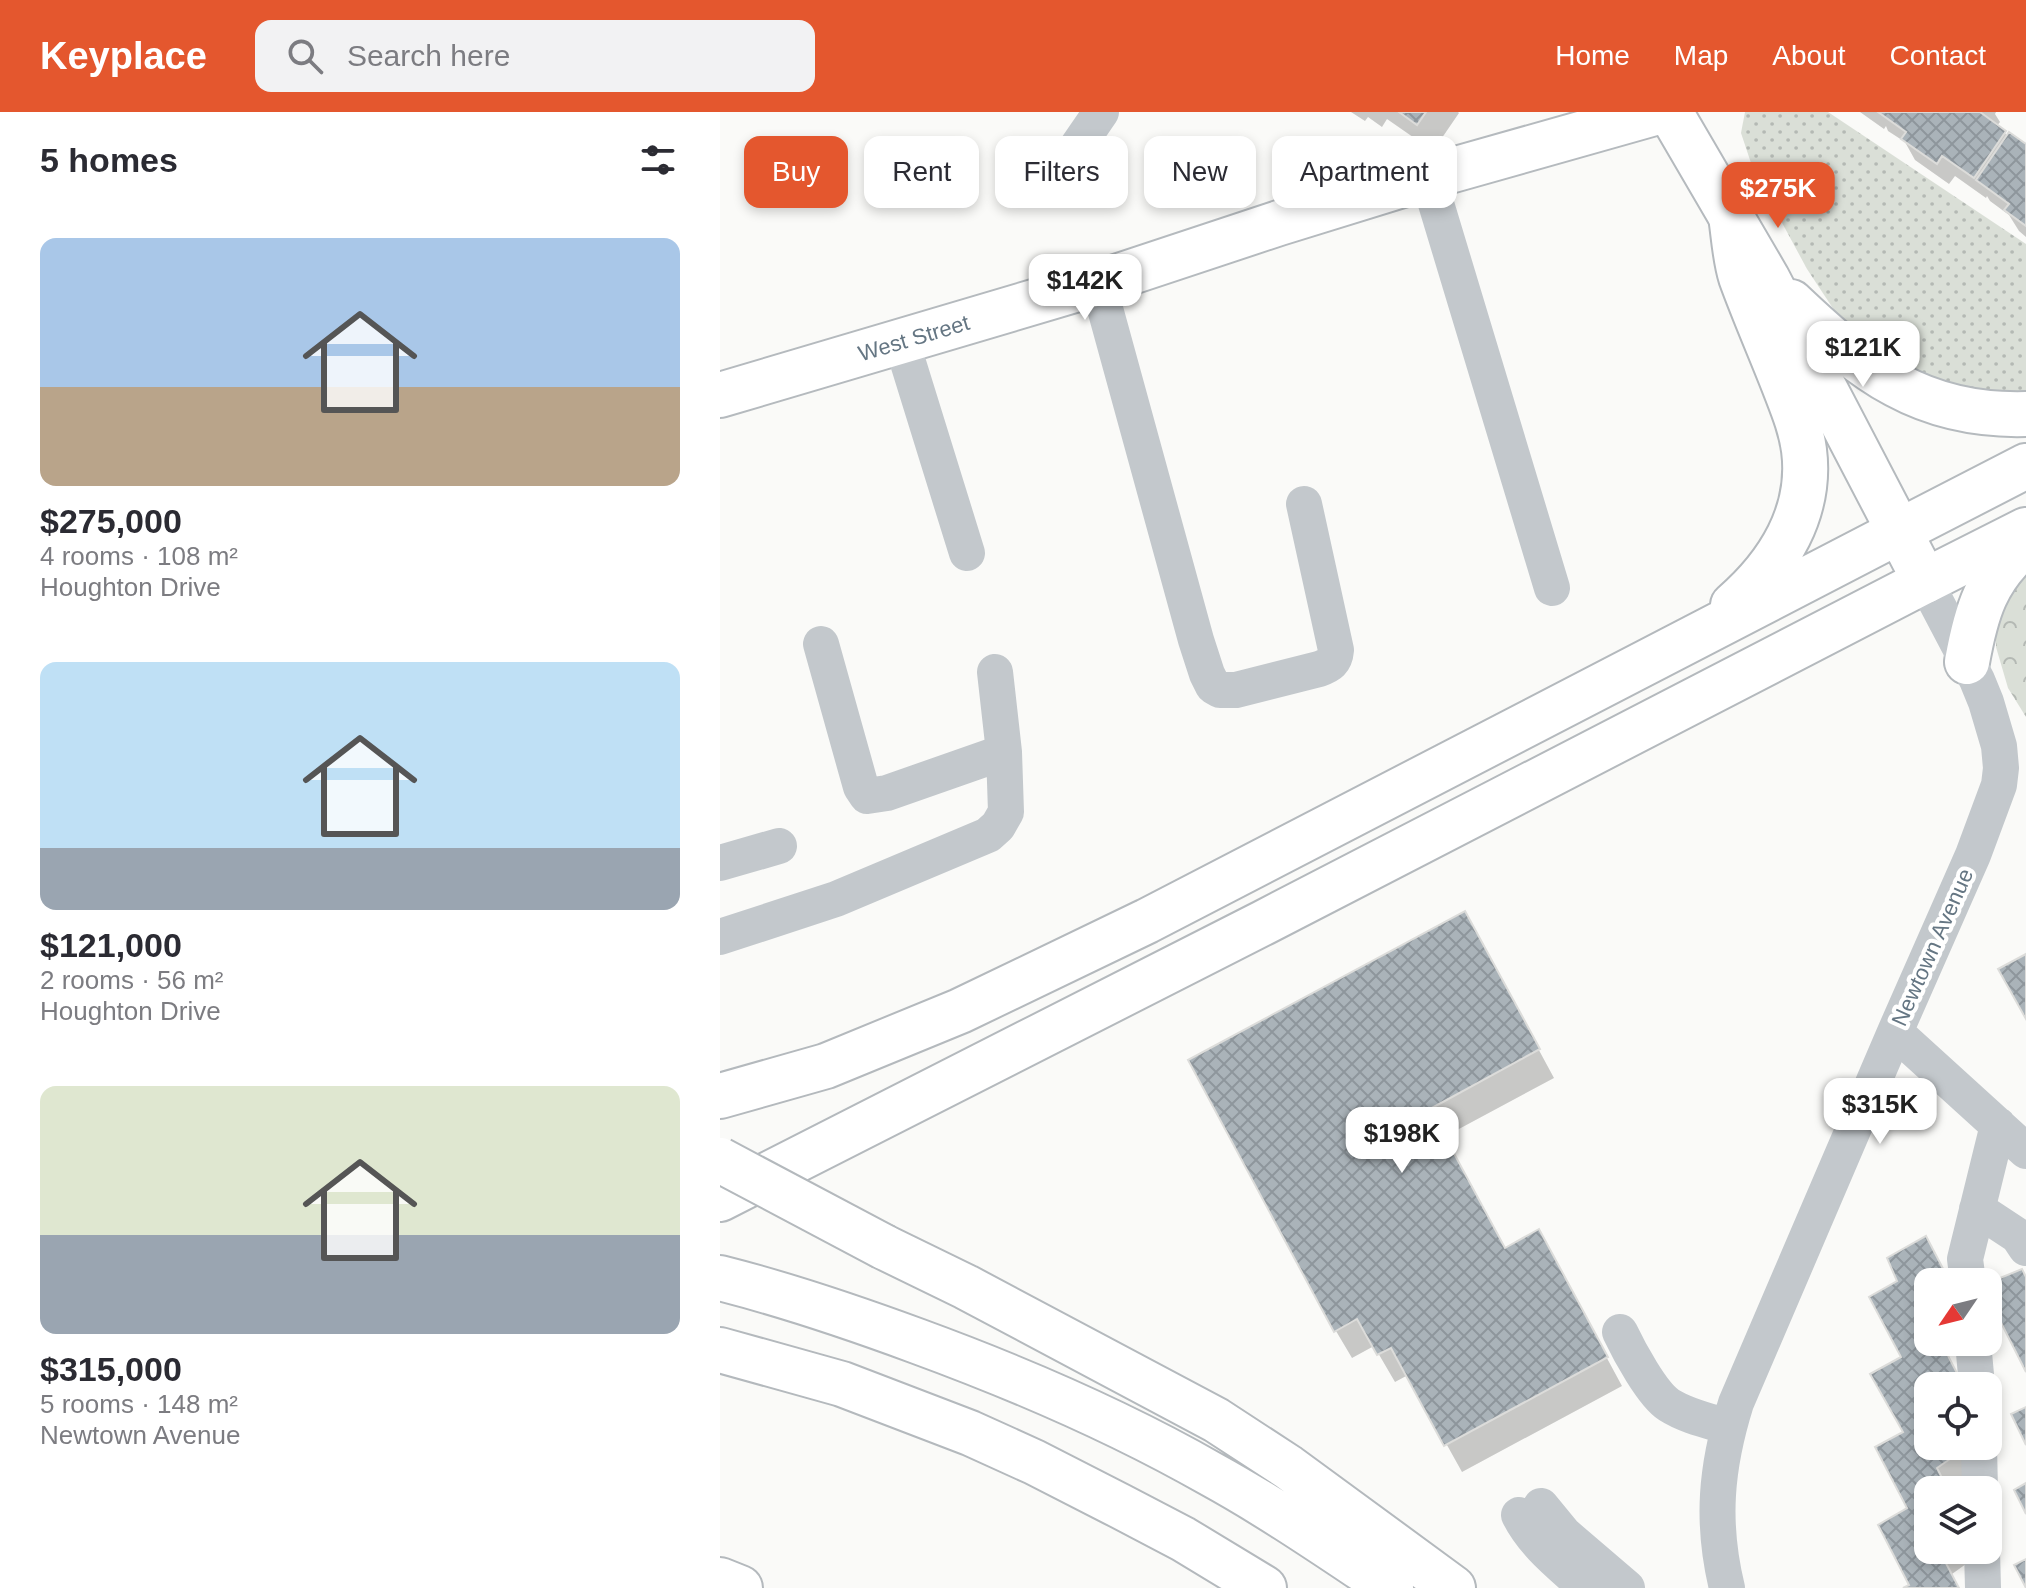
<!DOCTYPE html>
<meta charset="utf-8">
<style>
body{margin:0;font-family:Arial,sans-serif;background:#f2f2f3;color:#2b2b33;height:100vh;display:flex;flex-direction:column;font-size:30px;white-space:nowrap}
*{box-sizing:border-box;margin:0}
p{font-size:26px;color:#7c7c81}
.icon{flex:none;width:44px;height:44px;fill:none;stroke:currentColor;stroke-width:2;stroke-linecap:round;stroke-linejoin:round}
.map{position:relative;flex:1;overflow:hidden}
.side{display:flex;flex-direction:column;background:#fff;width:720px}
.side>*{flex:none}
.banner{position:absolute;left:24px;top:24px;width:760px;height:72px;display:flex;gap:16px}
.needle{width:52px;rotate:235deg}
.fabs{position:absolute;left:1194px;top:1156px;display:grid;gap:16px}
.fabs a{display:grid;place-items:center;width:88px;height:88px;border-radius:16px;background:#fff;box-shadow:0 4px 12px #0003;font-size:40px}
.price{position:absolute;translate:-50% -68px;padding:0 18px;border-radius:16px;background:#fff;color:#222;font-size:26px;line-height:52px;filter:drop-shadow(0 2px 4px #0008)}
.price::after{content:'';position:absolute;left:50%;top:48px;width:24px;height:18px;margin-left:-12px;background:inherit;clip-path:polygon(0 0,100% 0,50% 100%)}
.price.on{background:#e4572e;color:#fff}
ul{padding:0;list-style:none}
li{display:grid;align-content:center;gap:16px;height:424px;padding:0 40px}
li span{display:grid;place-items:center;height:248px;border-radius:16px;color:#555}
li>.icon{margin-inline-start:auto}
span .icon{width:144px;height:144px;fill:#fffc;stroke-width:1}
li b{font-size:34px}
h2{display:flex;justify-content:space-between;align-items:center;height:96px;padding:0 40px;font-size:34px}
.chip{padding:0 28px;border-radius:16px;background:#fff;box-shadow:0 4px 12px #0003;font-size:28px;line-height:72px}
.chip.on{background:#e4572e;color:#fff}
header{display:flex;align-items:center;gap:48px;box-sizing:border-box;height:112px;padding:0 40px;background:#e4572e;color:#fff}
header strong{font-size:38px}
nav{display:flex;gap:44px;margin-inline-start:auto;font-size:28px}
.search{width:560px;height:72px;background:#f2f2f3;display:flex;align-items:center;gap:20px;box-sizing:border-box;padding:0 28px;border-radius:16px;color:#7c7c81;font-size:30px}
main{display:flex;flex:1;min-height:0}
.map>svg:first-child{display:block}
.grass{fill:url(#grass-dots)}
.forest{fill:url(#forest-crowns)}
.shadow{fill:#0003}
.building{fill:url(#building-cross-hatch);stroke:#dcdcda;stroke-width:2}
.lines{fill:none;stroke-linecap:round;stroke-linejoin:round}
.major-casing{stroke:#b5babe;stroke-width:48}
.highway-casing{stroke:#b4b9bd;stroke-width:48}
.minor{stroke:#c3c8cc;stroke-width:36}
.major{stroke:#fff;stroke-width:44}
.highway{stroke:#fff;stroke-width:44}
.highway-bridge-casing{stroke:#b4b9bd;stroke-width:48;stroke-linecap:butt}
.highway-bridge{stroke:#fff;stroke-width:44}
.labels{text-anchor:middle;stroke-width:8;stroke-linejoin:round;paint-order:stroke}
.street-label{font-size:22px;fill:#657683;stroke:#fff}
</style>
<header>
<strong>Keyplace</strong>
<div class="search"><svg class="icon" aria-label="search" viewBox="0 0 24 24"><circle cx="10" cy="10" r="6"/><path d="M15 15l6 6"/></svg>Search here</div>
<nav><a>Home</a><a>Map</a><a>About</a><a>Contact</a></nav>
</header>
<main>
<section class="side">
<h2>5 homes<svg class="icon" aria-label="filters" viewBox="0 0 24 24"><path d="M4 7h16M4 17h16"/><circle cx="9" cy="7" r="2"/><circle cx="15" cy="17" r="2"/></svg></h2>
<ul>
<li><span style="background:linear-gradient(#a9c7e8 60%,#b9a48a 0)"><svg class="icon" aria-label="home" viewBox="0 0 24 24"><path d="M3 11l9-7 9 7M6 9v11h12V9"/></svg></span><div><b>$275,000</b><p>4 rooms · 108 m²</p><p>Houghton Drive</p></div></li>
<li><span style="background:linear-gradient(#bfe0f5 75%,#9aa5b1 0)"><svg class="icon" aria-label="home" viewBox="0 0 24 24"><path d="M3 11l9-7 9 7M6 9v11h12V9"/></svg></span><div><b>$121,000</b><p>2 rooms · 56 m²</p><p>Houghton Drive</p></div></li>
<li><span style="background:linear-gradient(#dfe7d0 60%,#9aa5b1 0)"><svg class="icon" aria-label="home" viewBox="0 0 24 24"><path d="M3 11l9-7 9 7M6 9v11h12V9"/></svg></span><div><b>$315,000</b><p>5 rooms · 148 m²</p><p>Newtown Avenue</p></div></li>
</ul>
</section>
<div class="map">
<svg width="1306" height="1476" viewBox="0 0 1306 1476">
<defs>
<pattern id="grass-dots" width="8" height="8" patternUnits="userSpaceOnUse" patternTransform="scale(2)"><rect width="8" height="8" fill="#dadfd7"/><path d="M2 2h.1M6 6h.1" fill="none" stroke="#b4b9b4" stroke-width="1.8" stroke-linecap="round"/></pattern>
<pattern id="forest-crowns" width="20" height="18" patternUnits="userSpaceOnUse" patternTransform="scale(2)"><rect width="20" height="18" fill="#dadfd7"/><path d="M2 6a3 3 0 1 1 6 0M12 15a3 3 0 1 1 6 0" fill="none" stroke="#b4b9b4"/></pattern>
<pattern id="building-cross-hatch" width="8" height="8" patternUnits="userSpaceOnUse" patternTransform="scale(2)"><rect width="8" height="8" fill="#aab3b9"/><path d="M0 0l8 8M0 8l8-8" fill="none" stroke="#8e969c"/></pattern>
</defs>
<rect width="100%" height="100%" fill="#fafaf8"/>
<path class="grass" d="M1025,0H1108L1306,132V279L1297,280L1229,275L1194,259L1149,229L1118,204L1087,157L1033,57L1021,21Z"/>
<path class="forest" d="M1306,458V605L1288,576L1276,535V487Z"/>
<path class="shadow" d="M631,0H738L739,1L713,39L667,7L662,15L648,5L645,9Z
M1140,0H1276L1275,2L1280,10L1276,15L1285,21L1288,26L1306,35V125L1299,119L1289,103L1270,89L1267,84L1266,86L1235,64L1229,72L1195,48L1185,30L1168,19L1166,14L1164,17Z
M760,829L834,966L724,1025L785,1138L834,1148L902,1274L742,1360L688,1263L675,1270L654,1234L632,1246L616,1219Z
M1179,1170H1229H1208V1230H1232L1223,1236L1243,1274H1208V1334H1238L1255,1369L1240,1378H1208V1438H1258L1260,1442L1232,1462L1239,1476H1187L1191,1474L1189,1397L1184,1246Z"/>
<path class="building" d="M679,0H706L697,13Z
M1158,0H1260L1286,19L1254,66L1222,44L1217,52L1181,27L1186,20Z
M1289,20L1306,32V114L1284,98L1289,92L1256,68Z
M745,799L820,937L710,997L785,1136L819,1117L888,1245L724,1334L671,1236L657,1243L637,1207L614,1220L468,948Z
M1306,842V907L1278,857Z
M1206,1124L1230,1170H1208V1230H1221L1239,1265L1223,1274H1208V1334H1237L1240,1340L1217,1356L1228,1378H1208V1438H1219L1239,1476H1183L1189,1473L1158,1413L1187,1396L1155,1335L1183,1320L1150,1262L1181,1245L1149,1185L1177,1169L1167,1146Z
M1302,1157L1306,1165V1260L1268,1185V1171Z
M1306,1295V1333L1291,1302Z
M1306,1371V1402L1294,1378Z
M1306,1447V1476L1294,1453Z"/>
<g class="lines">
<defs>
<g id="major">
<path d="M950,0L1047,166L1205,469L1306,418"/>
<path d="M1071,190C1144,259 1201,305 1306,302"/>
<path id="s1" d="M0,283L378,171L559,111L708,65L938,0"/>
<path d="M1178,420L1306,354"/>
<path d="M1247,550C1256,500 1266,465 1306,432"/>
</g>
<path id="highway" d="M1011,104C1014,124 1015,146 1021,165C1034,201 1050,237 1064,273C1072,294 1081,315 1084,338C1092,400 1059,453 1013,493
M0,984L106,954L240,899L427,809L1178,420
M0,1087L543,811L1205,469
M164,1135L246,1175L496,1308L568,1355L733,1476
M0,1166C67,1183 132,1205 197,1229C298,1266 398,1309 491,1362C553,1396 612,1437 671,1476
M0,1238L122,1272L250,1321L314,1350L400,1394L463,1427L544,1476
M0,1468L20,1476"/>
</defs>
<use href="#major" class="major-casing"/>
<use href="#highway" class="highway-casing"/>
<path class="minor" d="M346,51L381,0
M708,65L832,476
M378,171L476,528L487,562L493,574L500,578H516L599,557C610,553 615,550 616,538L584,392
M181,228L247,441
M101,532L141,675L147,684L167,681L284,640
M0,751L59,734
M0,825L116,787L268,723L278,714L286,700L284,640L275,560
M1175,920L1306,1039
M1257,1097L1298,1124L1306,1136
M1248,1170L1245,1147L1278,1013
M900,1220C909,1239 932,1282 949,1293C966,1304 989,1309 1009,1315
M1253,1230L1257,1274
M1259,1334L1260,1378
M821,1394L844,1422L907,1476
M799,1403C814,1433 841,1453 866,1476
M1262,1438L1263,1476
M1007,1476C991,1410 996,1355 1016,1291L1175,920L1253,743L1279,673L1281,656L1279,634L1266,590L1257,568L1205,469"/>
<use href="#major" class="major"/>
<use href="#highway" class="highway"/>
<defs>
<path id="highway-bridge" d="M0,1048L164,1135"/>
</defs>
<use href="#highway-bridge" class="highway-bridge-casing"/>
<use href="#highway-bridge" class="highway-bridge"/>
</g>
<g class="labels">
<g class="street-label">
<text dy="8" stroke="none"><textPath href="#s1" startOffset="202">West Street</textPath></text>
<text transform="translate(1212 835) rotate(-66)" y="8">Newtown Avenue</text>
</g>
</g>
</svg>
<div class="fabs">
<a><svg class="needle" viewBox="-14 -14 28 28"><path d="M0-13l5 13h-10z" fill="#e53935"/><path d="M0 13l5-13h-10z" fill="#7c7c81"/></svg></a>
<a><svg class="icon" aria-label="locate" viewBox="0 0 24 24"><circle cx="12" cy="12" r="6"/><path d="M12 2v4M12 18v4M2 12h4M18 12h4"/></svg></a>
<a><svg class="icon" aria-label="layers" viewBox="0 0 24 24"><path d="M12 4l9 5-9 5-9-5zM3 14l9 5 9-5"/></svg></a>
</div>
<b class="price on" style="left:1058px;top:118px">$275K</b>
<b class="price" style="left:365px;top:210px">$142K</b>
<b class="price" style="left:1143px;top:277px">$121K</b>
<b class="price" style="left:1160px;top:1034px">$315K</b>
<b class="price" style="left:682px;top:1063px">$198K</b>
<div class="banner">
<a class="chip on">Buy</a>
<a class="chip">Rent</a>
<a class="chip">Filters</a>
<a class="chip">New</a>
<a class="chip">Apartment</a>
</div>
</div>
</main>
